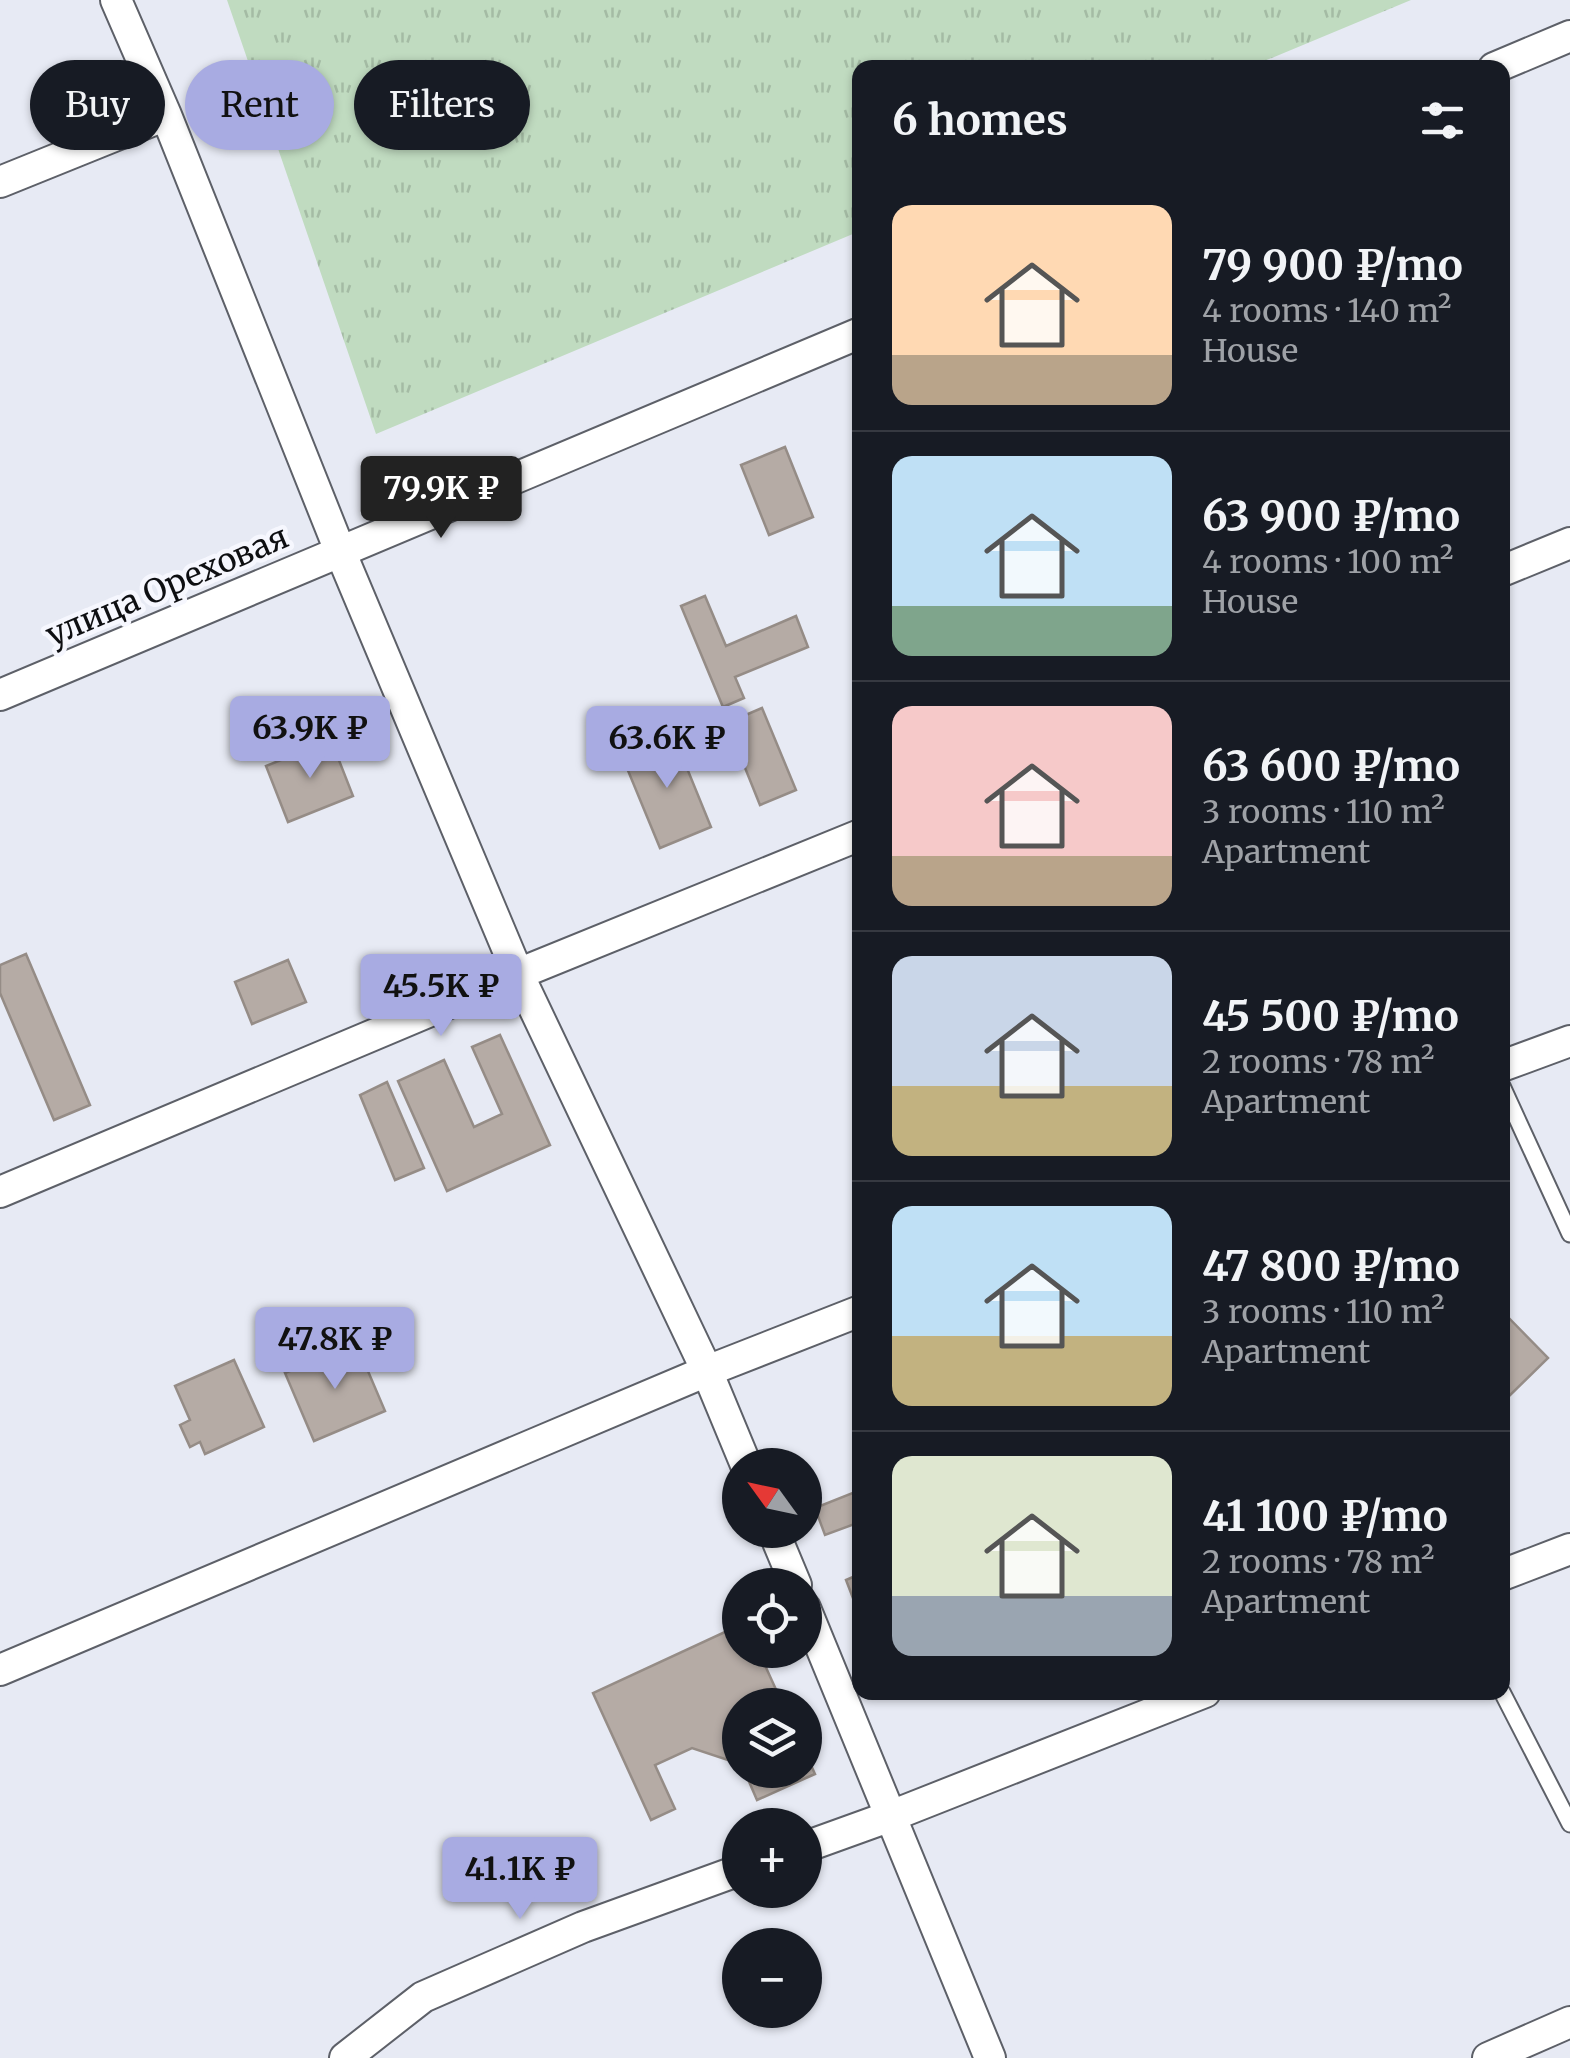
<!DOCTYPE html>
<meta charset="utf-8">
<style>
body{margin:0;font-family:Merriweather,serif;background:#20242c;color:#f1f3f6;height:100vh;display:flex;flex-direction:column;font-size:38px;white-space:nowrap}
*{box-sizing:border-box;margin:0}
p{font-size:32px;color:#9ea1a6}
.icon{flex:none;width:55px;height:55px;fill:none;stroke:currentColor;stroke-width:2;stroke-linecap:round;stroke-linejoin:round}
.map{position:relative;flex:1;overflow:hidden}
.panel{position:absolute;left:852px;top:60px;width:658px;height:1640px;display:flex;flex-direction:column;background:#171b24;border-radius:20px;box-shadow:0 2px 8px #0004}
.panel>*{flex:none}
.guide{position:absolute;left:30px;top:60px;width:672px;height:90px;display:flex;gap:20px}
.needle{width:65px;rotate:303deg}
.controls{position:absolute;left:722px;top:1448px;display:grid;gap:20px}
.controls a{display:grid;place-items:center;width:100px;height:100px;border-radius:50%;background:#171b24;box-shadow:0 2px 8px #0004;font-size:50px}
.price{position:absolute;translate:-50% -85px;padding:0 22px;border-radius:10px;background:#a8abe2;color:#111;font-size:32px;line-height:65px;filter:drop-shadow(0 2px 5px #0008)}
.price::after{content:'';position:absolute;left:50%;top:60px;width:30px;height:22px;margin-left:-15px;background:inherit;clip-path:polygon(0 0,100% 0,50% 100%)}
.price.selected{background:#222;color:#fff}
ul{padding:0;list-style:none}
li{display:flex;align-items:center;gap:30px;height:250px;padding:0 40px}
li+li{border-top:2px solid #363941}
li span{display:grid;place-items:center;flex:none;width:280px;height:200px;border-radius:20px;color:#555}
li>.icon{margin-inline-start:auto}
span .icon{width:120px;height:120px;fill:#fffc;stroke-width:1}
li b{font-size:42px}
h2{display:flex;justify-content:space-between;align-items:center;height:120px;padding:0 40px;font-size:42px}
.chip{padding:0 35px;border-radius:45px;background:#171b24;box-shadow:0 2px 8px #0004;font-size:35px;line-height:90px}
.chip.selected{background:#a8abe2;color:#111}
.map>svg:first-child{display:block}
.grass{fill:url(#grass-tufts)}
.building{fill:#b5aba5;stroke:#958c86;stroke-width:2.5}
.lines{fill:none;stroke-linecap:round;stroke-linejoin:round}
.lane-casing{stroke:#5d6068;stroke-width:19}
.street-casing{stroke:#5d6068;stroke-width:34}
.lane{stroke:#fff;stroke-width:15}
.street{stroke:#fff;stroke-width:30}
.labels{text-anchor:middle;stroke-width:9;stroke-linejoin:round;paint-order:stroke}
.street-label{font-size:32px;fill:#0e0f12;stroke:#f6f7fe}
</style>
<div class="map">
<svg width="1570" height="2058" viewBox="0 0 1570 2058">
<defs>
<pattern id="grass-tufts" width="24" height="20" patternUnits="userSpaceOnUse" patternTransform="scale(2.5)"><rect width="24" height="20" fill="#c0dbc0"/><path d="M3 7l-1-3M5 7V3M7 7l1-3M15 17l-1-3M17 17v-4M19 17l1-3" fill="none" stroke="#a4bba4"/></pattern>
</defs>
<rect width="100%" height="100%" fill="#e7eaf4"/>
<path class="grass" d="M227,0H1411L1250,67L860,68V231L376,434Z"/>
<path class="building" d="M785,447L813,517L769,535L741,465Z
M705,596L726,646L796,616L808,647L735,677L744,698L723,707L681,606Z
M762,708L796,790L760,805L727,723Z
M673,734L711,827L660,848L622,756Z
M331,740L353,796L288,822L266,766Z
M26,954L90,1105L54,1120L0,993V965Z
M288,960L306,1002L252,1024L235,982Z
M500,1035L550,1145L447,1191L398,1081L444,1060L474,1127L502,1114L472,1047Z
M387,1082L424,1168L395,1180L360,1095Z
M1502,1311L1548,1358L1502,1403Z
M356,1343L385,1411L314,1441L285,1373Z
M234,1360L264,1427L205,1454L200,1442L190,1447L180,1425L190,1420L175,1386Z
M860,1490V1522L825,1535L815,1508Z
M860,1574V1604L856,1606L846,1580Z
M740,1625V1650H758L783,1705H740V1764L692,1748L655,1765L675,1809L651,1820L593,1693Z
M805,1752L815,1774L757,1800L744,1770H805Z"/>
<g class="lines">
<defs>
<path id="lane" d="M1502,1086L1570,1234
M1502,1692L1570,1824"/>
<path id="street" d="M116,0L166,115L340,551L518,974L707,1371L746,1465
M1494,68L1570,36
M0,182L166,115
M1502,571L1570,543
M0,695L860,333
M1502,1066L1570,1041
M0,1192L518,974L860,835
M773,1530L796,1585
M1502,1575L1570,1549
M805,1608L990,2058
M0,1670L707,1371L860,1311
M805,1847L891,1816L1205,1692
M345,2058L423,1997L583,1927L740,1870
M1488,2058L1570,2022"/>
</defs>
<use href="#lane" class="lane-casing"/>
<use href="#street" class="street-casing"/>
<use href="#lane" class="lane"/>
<use href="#street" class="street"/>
</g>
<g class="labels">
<g class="street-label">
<text transform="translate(167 586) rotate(-23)" y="11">улица Ореховая</text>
</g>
</g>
</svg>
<div class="controls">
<a><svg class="needle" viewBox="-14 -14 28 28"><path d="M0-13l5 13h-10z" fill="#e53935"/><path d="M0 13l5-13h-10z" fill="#9ea1a6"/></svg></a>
<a><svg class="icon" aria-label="locate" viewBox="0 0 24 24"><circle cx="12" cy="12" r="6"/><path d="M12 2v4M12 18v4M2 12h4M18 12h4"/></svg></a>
<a><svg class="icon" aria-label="layers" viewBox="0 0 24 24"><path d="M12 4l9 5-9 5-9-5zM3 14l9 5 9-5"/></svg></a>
<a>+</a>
<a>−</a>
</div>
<b class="price selected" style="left:441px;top:541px">79.9K ₽</b>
<b class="price" style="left:310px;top:781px">63.9K ₽</b>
<b class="price" style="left:667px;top:791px">63.6K ₽</b>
<b class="price" style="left:441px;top:1039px">45.5K ₽</b>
<b class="price" style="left:335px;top:1392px">47.8K ₽</b>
<b class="price" style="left:520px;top:1922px">41.1K ₽</b>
<div class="guide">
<a class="chip">Buy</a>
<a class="chip selected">Rent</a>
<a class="chip">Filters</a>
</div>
<section class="panel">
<h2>6 homes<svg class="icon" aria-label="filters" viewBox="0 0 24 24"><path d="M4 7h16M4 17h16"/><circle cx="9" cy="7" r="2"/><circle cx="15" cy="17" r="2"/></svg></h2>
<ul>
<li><span style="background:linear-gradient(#ffd9b3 75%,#b9a48a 0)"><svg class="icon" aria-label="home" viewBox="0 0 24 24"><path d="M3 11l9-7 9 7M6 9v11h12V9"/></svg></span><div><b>79 900 ₽/mo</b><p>4 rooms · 140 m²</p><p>House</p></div></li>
<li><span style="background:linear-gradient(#bfe0f5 75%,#7fa58c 0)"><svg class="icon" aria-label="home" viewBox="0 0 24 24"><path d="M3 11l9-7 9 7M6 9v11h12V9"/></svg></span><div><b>63 900 ₽/mo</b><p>4 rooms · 100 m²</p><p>House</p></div></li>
<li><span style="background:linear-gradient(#f6c9c9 75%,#b9a48a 0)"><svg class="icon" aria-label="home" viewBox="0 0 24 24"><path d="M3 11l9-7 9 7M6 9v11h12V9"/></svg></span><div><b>63 600 ₽/mo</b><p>3 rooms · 110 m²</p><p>Apartment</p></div></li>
<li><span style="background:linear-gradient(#c9d6e8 65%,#c2b280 0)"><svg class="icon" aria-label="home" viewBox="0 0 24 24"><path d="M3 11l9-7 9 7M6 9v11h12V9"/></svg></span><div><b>45 500 ₽/mo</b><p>2 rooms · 78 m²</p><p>Apartment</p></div></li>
<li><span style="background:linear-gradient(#bfe0f5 65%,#c2b280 0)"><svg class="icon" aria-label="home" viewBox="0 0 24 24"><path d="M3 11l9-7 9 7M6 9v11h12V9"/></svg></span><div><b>47 800 ₽/mo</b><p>3 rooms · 110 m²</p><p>Apartment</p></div></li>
<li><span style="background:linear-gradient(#dfe7d0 70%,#9aa5b1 0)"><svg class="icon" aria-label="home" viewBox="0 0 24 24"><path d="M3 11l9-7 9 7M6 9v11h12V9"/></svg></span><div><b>41 100 ₽/mo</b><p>2 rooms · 78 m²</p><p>Apartment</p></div></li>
</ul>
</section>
</div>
